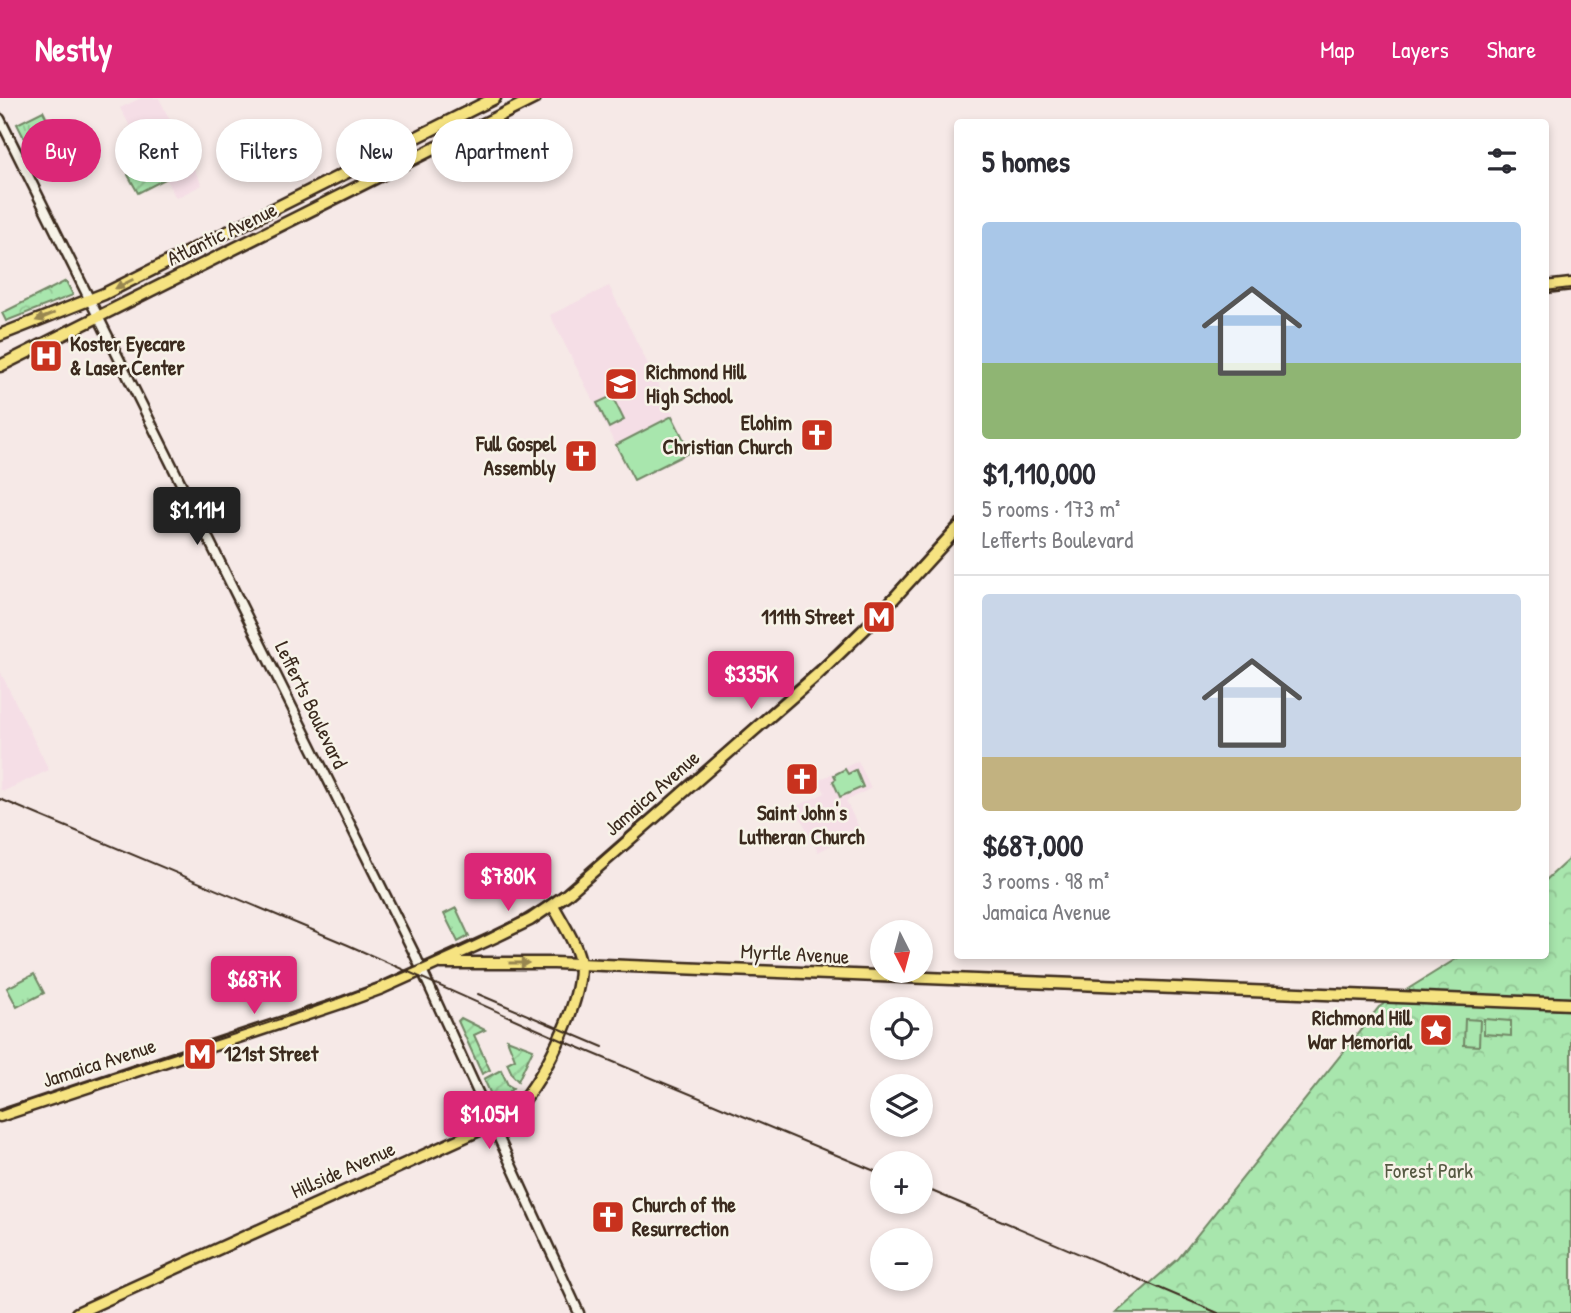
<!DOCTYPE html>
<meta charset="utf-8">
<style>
body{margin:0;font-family:"Patrick Hand",sans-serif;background:#f2f2f3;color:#2b2b33;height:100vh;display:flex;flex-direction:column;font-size:26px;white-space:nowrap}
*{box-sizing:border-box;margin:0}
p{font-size:23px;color:#7c7c81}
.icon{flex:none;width:38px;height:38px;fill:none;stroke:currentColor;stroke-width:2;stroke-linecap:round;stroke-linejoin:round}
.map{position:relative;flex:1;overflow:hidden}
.sheet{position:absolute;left:954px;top:21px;width:595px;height:840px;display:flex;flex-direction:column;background:#fff;border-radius:7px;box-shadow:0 4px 10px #0003}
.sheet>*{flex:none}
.guide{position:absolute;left:21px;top:21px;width:665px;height:63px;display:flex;gap:14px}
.needle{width:46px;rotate:174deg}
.fabs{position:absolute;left:870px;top:822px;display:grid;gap:14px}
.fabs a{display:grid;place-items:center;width:63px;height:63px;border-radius:50%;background:#fff;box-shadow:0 4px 10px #0003;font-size:35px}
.price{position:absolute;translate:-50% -60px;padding:0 16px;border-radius:7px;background:#db2777;color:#fff;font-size:23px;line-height:46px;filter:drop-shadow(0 2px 4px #0008)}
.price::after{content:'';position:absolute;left:50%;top:42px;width:21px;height:16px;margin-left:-10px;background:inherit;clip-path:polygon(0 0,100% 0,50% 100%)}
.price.on{background:#222;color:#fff}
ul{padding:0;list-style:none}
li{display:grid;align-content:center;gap:14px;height:371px;padding:0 28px}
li+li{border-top:2px solid #e1e1e2}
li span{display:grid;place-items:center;height:217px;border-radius:7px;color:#555}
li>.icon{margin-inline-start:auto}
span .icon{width:126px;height:126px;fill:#fffc;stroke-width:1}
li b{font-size:30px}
h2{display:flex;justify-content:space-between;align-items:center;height:84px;padding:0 28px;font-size:30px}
.pill{padding:0 24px;border-radius:32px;background:#fff;box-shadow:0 4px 10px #0003;font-size:24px;line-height:63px}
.pill.on{background:#db2777;color:#fff}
header{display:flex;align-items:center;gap:42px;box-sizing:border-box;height:98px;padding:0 35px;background:#db2777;color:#fff}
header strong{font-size:33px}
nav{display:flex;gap:38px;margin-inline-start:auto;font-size:24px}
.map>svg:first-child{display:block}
.built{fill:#f5dee6}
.grass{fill:url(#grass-tufts);stroke:#728866;stroke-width:2}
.forest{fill:url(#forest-crowns);stroke:#728866;stroke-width:2}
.garden{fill:url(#garden-furrows);stroke:#728866;stroke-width:2}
.pitch{fill:#a8e6ad;stroke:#728866;stroke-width:2}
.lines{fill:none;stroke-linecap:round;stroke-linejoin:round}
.minor-casing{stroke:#3b2a1e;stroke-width:13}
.major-casing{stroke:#3b2a1e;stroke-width:15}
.minor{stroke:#f7f3e8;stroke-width:8}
.major{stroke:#f6e381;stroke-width:10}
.rail{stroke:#3b2a1e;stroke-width:2}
.oneway{fill:#988650}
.labels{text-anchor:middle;stroke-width:5;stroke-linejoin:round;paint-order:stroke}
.street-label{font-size:21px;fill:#3b2a1e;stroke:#f7f3e8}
.poi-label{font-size:21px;font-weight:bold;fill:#3b2a1e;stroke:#f7f3e8;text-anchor:start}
.park-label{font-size:21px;fill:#565942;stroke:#f7f3e8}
</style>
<header>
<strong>Nestly</strong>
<nav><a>Map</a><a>Layers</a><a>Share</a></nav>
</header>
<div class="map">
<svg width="1571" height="1215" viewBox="0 0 1571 1215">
<defs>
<pattern id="grass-tufts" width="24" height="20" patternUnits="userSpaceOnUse" patternTransform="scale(1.75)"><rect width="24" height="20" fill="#a8e6ad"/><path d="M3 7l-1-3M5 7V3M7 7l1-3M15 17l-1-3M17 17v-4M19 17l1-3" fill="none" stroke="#92c594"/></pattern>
<pattern id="forest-crowns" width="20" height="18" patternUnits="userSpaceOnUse" patternTransform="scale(1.75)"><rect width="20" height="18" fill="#a8e6ad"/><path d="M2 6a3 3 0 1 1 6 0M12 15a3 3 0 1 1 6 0" fill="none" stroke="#92c594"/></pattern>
<pattern id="garden-furrows" width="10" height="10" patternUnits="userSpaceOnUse" patternTransform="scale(1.75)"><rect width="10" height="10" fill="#a8e6ad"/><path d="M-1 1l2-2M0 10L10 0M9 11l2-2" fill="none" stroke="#92c594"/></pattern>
</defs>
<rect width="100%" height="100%" fill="#f6e9e7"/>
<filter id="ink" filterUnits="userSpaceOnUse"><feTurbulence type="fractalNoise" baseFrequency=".0143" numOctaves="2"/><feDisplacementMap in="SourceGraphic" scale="14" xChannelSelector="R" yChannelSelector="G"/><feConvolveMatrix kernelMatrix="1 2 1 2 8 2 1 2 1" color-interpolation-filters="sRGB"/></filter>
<g filter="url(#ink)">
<path class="built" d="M141,0H159L202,87L176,100L166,81L171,78L162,61L164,58L155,38L148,39L146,36L139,44L120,10Z
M609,188L692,355L634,384L550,217Z
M0,573L49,672L4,693L0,691Z
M858,663L871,690L846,703L860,732L818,754L795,709L825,695L819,682Z"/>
<path class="grass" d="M43,13L51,29L25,42L17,26Z
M456,810L469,838L458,844L444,816Z
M34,876L44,895L17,909L7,890Z"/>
<path class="forest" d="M66,183L73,197L6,223L2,215Z
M1571,759V1215H1116L1178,1161L1379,909L1461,858H1545V783Z"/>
<path class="garden" d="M162,61L171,78L138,95L128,77Z
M461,920L485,932L474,937L490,972L482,976L458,923Z
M507,941L533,951L518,983L513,978L507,965L515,961Z
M501,972L508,987L513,990L498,1005L495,1006L484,981Z"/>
<path class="pitch" d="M612,298L624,322L609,330L597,305Z
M672,318L690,354L634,382L616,347Z
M845,671L848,676L856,672L863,689L840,699L833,683L836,681L834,677Z
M1465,921L1480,922L1479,948L1464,947Z
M1484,921L1511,923V938L1484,936Z"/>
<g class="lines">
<defs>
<path id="minor" d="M0,21L415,857L579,1215"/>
<path id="major" d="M1545,189L1571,186
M0,237L104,196L495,0
M0,268L535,0
M441,865H554L1571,906
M0,1018L344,904L382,890L497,838L530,822L566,797L817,577L876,520L957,431
M77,1215L493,1026C504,1019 514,1013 523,1003C546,974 586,898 579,860C575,842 561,823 553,807"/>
</defs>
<use href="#minor" class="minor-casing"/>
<use href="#major" class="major-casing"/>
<use href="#minor" class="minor"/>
<use href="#major" class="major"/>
<path class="rail" d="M1545,193L1571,190
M0,701L348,847L568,945L882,1076
M478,896L603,949
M0,1013C141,962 288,926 426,865C478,842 529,819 574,783L838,549L875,512L957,421
M920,1088L1218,1215"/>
</g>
<defs><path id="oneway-solid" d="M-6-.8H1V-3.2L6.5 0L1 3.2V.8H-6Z" transform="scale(1.75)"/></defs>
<g class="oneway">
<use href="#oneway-solid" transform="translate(124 186) rotate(153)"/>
<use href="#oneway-solid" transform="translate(45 219) rotate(158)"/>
<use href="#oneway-solid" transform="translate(519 865)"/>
</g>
</g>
<defs>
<symbol id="hospital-square" viewBox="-11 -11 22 22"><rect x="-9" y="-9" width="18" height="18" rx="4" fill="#c8321e" stroke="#f7f3e8"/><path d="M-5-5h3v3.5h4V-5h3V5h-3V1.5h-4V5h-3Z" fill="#fff"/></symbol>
<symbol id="school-square" viewBox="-11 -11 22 22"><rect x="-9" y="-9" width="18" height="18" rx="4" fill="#c8321e" stroke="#f7f3e8"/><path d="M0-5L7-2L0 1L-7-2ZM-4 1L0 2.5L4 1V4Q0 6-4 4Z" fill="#fff"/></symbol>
<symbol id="church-square" viewBox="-11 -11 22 22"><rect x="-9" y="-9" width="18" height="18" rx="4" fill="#c8321e" stroke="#f7f3e8"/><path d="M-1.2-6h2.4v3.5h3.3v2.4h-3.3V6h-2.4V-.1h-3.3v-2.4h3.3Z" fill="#fff"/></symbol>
<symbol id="metro-square" viewBox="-11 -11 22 22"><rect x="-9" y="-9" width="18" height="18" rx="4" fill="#c8321e" stroke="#f7f3e8"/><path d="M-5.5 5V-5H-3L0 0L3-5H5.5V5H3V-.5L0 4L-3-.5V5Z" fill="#fff"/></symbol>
<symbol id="sight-square" viewBox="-11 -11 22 22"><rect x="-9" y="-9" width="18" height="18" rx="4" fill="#c8321e" stroke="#f7f3e8"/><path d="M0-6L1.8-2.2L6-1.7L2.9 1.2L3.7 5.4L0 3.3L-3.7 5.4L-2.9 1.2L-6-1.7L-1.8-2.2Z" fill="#fff"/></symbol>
</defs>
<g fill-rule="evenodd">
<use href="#hospital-square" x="27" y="239" width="38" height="38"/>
<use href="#school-square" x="602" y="267" width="38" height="38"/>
<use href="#church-square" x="798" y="318" width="38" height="38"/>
<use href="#church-square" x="562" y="339" width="38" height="38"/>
<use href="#metro-square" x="860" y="500" width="38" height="38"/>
<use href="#church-square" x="783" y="662" width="38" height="38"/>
<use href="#sight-square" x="1417" y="913" width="38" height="38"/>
<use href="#metro-square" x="181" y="937" width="38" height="38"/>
<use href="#church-square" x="589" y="1100" width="38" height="38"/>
</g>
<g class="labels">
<g class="street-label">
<text transform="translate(222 136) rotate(-26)" y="7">Atlantic Avenue</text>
<text transform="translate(311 607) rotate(64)" y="7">Lefferts Boulevard</text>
<text transform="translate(652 695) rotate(-41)" y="7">Jamaica Avenue</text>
<text transform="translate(795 856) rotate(3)" y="7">Myrtle Avenue</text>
<text transform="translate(99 965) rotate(-18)" y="7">Jamaica Avenue</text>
<text transform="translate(343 1072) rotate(-24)" y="7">Hillside Avenue</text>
</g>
<g class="poi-label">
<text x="70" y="253">Koster Eyecare<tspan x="70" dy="24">&amp; Laser Center</tspan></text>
<text x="646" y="281">Richmond Hill<tspan x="646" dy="24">High School</tspan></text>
<text x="792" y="332" text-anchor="end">Elohim<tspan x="792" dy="24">Christian Church</tspan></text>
<text x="556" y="353" text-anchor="end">Full Gospel<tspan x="556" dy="24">Assembly</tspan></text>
<text x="854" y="526" text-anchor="end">111th Street</text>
<text x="802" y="722" text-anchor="middle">Saint John's<tspan x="802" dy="24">Lutheran Church</tspan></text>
<text x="1412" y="927" text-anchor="end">Richmond Hill<tspan x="1412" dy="24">War Memorial</tspan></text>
<text x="224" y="963">121st Street</text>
<text x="632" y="1114">Church of the<tspan x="632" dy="24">Resurrection</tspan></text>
</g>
<g class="park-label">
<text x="1429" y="1080">Forest Park</text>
</g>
</g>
</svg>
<div class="fabs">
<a><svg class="needle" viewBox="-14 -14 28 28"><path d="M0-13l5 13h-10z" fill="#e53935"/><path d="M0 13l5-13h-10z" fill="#7c7c81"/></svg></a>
<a><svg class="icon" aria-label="locate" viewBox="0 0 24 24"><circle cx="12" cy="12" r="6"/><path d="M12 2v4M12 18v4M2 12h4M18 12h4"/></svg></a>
<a><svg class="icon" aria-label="layers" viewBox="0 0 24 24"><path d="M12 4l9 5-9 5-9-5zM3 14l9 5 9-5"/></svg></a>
<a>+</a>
<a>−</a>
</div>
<b class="price on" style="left:197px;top:449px">$1.11M</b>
<b class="price" style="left:751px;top:613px">$335K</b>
<b class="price" style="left:508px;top:815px">$780K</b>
<b class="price" style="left:254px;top:918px">$687K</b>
<b class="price" style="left:489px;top:1053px">$1.05M</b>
<div class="guide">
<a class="pill on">Buy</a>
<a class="pill">Rent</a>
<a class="pill">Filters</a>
<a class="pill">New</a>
<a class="pill">Apartment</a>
</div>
<section class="sheet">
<h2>5 homes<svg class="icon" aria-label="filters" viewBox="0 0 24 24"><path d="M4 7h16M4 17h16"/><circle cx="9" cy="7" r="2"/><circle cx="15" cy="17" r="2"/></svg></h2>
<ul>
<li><span style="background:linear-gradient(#a9c7e8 65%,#8fb573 0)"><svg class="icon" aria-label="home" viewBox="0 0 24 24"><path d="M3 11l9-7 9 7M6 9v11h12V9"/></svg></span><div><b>$1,110,000</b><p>5 rooms · 173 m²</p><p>Lefferts Boulevard</p></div></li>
<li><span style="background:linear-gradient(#c9d6e8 75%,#c2b280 0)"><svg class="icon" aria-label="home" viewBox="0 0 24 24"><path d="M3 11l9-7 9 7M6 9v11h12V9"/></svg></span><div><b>$687,000</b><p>3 rooms · 98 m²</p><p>Jamaica Avenue</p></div></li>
</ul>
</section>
</div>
